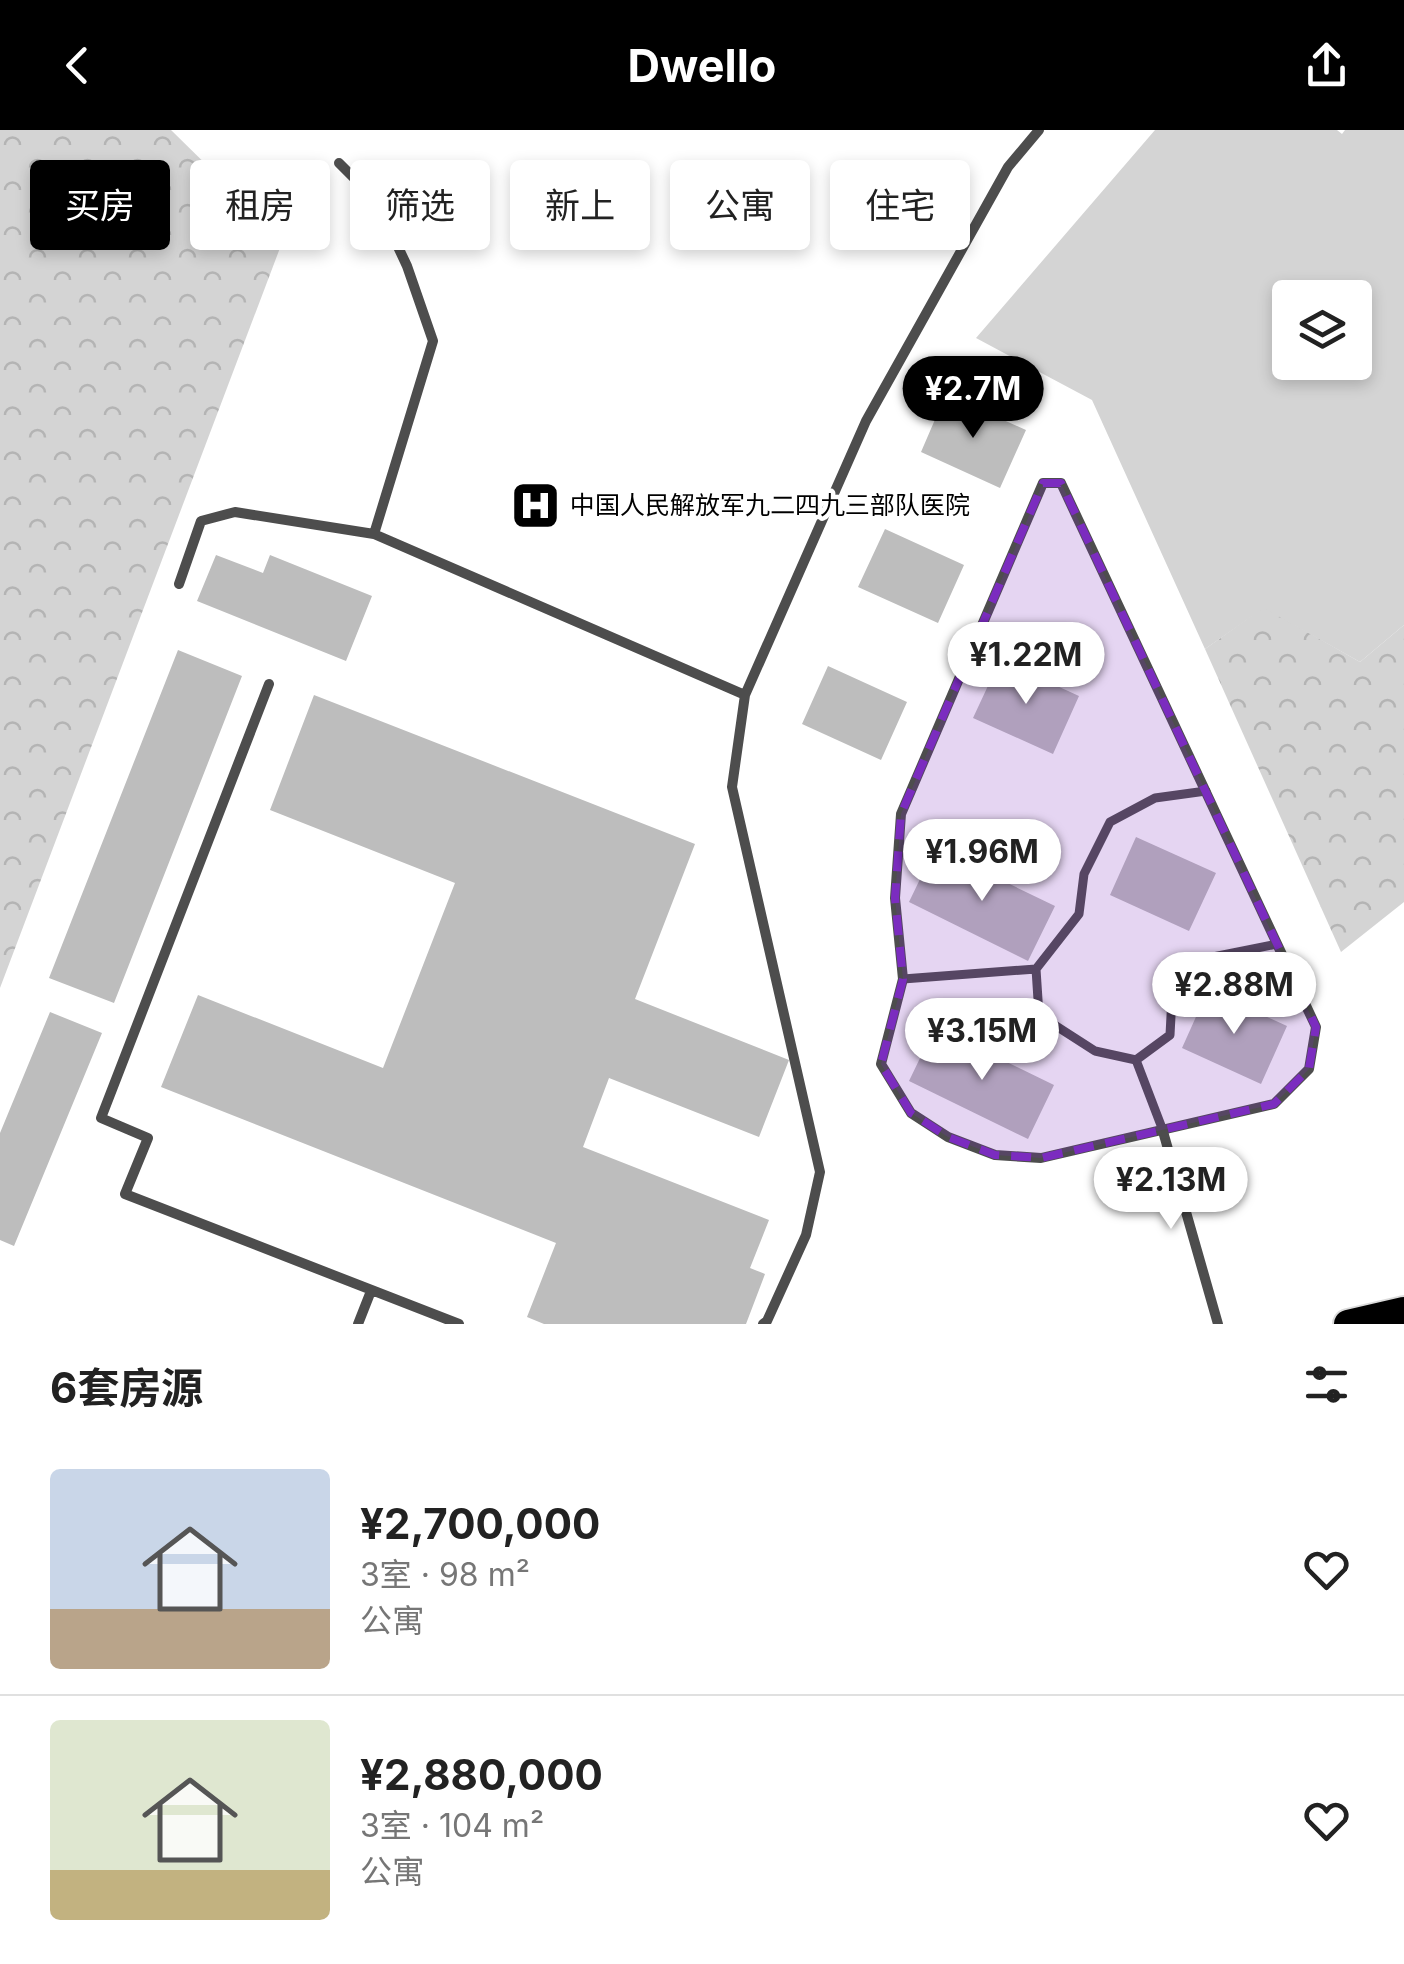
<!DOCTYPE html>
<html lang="zh">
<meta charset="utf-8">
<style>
body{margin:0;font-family:Inter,"Noto Sans SC",sans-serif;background:#f6f6f6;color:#222;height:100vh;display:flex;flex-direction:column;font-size:38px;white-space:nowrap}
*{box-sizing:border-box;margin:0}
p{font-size:32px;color:#767676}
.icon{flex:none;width:55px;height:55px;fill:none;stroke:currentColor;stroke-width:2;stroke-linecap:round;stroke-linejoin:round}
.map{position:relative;height:1194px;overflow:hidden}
.details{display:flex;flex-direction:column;background:#fff;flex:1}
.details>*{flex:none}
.banner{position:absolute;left:30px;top:30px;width:1345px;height:90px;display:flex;gap:20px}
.controls{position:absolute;left:1272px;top:150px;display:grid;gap:20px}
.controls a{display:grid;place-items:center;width:100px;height:100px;border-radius:10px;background:#fff;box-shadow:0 5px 15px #0003;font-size:50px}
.price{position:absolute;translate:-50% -85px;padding:0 22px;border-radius:35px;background:#fff;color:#222;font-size:32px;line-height:65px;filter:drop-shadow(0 2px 5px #0008)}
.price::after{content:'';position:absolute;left:50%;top:60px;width:30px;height:22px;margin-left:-15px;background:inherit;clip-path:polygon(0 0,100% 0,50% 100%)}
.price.on{background:#000;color:#fff}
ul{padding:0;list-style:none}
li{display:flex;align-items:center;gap:30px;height:250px;padding:0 50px}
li+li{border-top:2px solid #e0e0e0}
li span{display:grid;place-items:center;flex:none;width:280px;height:200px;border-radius:10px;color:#555}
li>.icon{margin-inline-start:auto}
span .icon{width:120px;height:120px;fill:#fffc;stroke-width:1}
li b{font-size:42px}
h2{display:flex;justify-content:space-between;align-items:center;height:120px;padding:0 50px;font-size:42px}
.tag{padding:0 35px;border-radius:10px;background:#fff;box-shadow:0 5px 15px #0003;font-size:35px;line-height:90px}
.tag.on{background:#000;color:#fff}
header{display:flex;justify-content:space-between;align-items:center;height:130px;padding:0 50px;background:#000;color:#fff;font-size:45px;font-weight:700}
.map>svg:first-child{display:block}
.forest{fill:url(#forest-crowns)}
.green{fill:#d4d4d4;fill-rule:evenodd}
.building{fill:#bdbdbd}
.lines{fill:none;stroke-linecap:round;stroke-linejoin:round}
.trunk-casing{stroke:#dbdbdb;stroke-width:32}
.pedestrian{stroke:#4d4d4d;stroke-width:9}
.minor{stroke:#4d4d4d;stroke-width:10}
.trunk{stroke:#000;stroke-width:28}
.marked{fill:#7b2cbf;fill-opacity:0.2;stroke:#7b2cbf;stroke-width:8;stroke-dasharray:20 12;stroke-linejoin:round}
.labels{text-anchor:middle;stroke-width:9;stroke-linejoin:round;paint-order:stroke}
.poi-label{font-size:25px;fill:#000;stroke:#fff;text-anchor:start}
</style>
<header><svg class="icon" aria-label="back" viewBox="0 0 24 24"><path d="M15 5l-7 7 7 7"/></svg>Dwello<svg class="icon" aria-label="share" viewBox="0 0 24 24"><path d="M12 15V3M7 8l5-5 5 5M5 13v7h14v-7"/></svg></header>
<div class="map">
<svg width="1404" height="1194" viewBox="0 0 1404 1194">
<defs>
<pattern id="forest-crowns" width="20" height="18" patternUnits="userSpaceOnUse" patternTransform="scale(2.5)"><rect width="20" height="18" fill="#d4d4d4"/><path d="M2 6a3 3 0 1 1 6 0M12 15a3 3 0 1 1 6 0" fill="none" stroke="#b4b4b4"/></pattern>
</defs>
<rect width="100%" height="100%" fill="#fff"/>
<path class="forest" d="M0,0H171L283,110L0,858Z
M1264,477L1360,532L1404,495V772L1341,822L1205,519Z"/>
<path class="green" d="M1155,0H1337L1342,4L1345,0H1404V495L1360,532L1264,478L1205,519L1092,270L976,208ZM1290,168H1355V232H1290Z"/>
<path class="building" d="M946,264L1026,300L1000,358L921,322Z
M885,399L964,435L938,493L858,457Z
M216,425L263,443L270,425L372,466L346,531L197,471Z
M178,520L242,546L114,873L49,848Z
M1000,530L1079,566L1053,624L973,588Z
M828,536L907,572L881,630L802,594Z
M314,565L695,714L635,869L789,930L759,1007L609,948L583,1017L769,1090L750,1138L765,1144L746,1194H544L527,1187L556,1113L161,957L198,865L383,938L455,753L270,680Z
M1136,707L1216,743L1189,801L1110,765Z
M935,718L1055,776L1028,831L909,772Z
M1208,860L1287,896L1261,954L1182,918Z
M50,882L102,903L14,1116L0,1110V1003Z
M935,897L1054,955L1028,1009L909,951Z"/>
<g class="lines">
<defs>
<path id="trunk" d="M1348,1194L1404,1181"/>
</defs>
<use href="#trunk" class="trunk-casing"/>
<path class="pedestrian" d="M1206,661L1155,668L1110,692L1084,744L1079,784L1036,839L1039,885L1095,921L1136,930L1170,905L1173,848L1203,829L1277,814
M903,849L1036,839
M1136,930L1162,998"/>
<path class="minor" d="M339,33L376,70L407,136L433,211L374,404
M1043,353H1061L1316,897L1309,939L1274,974L1041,1028L995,1025L948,1007L911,983L881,934L903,849L895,768L901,684Z
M179,454L201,391L235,382L374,404L745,565
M269,554L101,988L148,1008L125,1064L459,1194
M1162,998L1218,1194
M358,1194L371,1161
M763,1194L767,1191L806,1105L820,1042L732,657L745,565L866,291L1008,37L1039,0"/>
<use href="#trunk" class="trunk"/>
</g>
<path class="marked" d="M1043,353H1061L1316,897L1309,939L1274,974L1041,1028L995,1025L948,1007L911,983L881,934L903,849L895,768L901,684Z"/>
<defs>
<symbol id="hospital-square" viewBox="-11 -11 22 22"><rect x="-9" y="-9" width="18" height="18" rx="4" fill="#000" stroke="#fff"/><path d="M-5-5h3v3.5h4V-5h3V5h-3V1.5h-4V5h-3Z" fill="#fff"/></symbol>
</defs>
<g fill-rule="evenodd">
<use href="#hospital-square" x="508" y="348" width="55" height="55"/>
</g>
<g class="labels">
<g class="poi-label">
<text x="570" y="384">中国人民解放军九二四九三部队医院</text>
</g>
</g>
</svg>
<div class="controls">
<a><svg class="icon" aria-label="layers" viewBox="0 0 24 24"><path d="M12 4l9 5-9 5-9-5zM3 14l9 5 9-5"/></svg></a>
</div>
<b class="price on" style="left:973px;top:311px">¥2.7M</b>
<b class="price" style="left:1026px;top:577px">¥1.22M</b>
<b class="price" style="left:982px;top:774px">¥1.96M</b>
<b class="price" style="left:1234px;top:907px">¥2.88M</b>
<b class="price" style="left:982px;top:953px">¥3.15M</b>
<b class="price" style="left:1171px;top:1102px">¥2.13M</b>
<div class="banner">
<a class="tag on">买房</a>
<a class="tag">租房</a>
<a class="tag">筛选</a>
<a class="tag">新上</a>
<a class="tag">公寓</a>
<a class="tag">住宅</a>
</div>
</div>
<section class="details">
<h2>6套房源<svg class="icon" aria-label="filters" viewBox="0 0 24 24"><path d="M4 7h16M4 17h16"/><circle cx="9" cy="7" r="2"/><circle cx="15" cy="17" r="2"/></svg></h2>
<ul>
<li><span style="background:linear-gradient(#c9d6e8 70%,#b9a48a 0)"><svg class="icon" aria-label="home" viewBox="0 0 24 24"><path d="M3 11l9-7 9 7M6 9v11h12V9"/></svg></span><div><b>¥2,700,000</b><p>3室 · 98 m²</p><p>公寓</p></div><svg class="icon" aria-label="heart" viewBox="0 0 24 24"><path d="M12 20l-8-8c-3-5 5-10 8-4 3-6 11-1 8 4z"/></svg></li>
<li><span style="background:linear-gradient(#dfe7d0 75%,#c2b280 0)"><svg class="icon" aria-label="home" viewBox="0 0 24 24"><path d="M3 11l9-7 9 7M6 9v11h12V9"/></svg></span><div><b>¥2,880,000</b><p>3室 · 104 m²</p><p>公寓</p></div><svg class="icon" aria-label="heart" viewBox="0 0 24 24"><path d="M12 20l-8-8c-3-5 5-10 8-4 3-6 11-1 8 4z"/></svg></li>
</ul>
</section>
